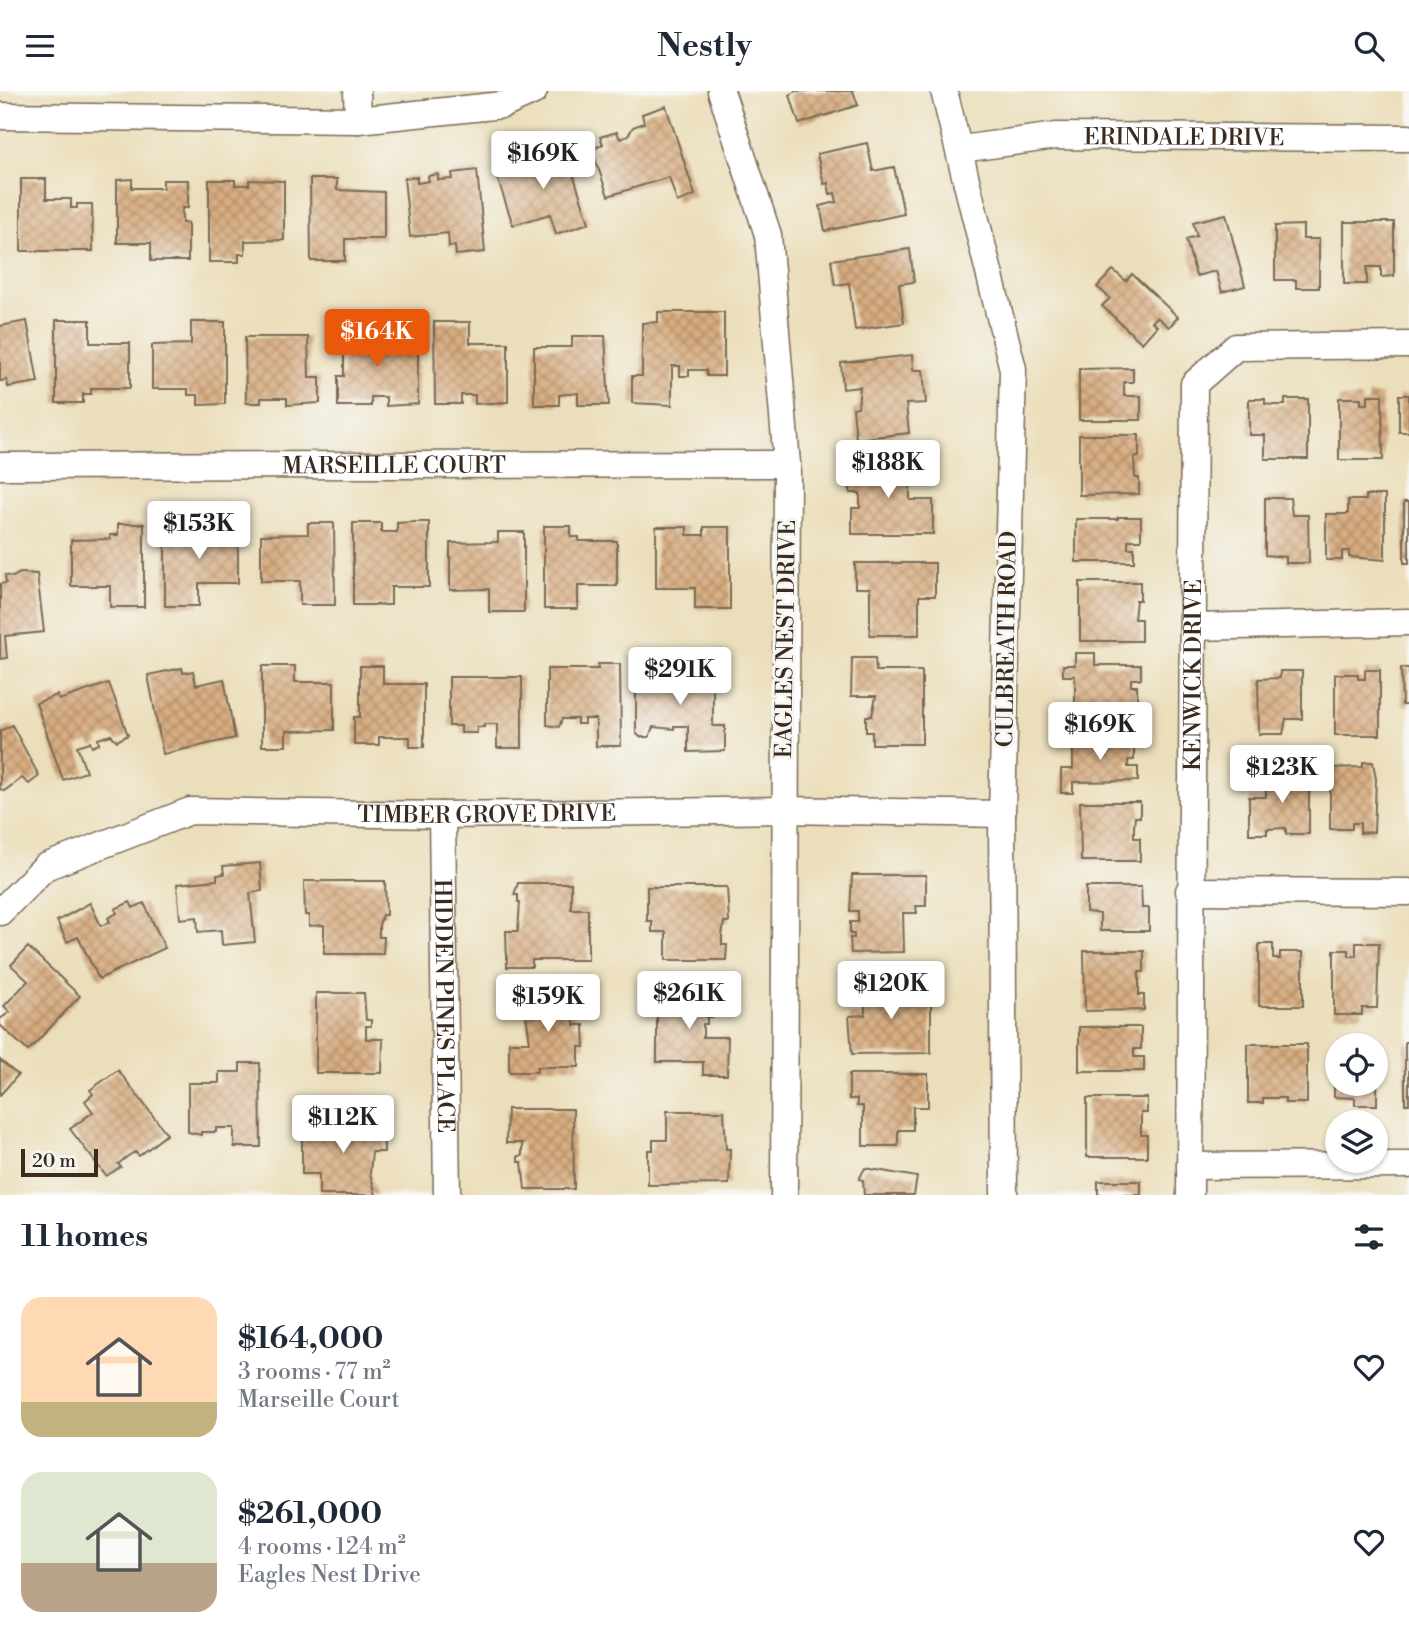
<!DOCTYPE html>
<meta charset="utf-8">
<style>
body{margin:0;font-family:"Libre Bodoni",serif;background:#f2f2f3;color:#1f2937;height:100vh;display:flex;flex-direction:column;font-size:26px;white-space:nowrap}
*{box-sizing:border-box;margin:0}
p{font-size:23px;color:#747a83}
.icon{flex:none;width:38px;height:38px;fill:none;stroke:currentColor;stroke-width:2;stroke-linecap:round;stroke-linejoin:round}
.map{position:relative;height:1104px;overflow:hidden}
.drawer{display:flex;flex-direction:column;background:#fff;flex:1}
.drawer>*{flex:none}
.fabs{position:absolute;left:1325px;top:942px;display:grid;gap:14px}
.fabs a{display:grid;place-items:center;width:63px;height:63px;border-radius:50%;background:#fff;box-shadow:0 2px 5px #0004;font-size:35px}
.scale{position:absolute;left:21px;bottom:18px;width:77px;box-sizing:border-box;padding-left:7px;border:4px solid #3b2a1e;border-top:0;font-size:19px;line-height:24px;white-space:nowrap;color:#3b2a1e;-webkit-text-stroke:5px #f6f6f2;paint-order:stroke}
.price{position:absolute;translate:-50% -60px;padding:0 16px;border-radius:7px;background:#fff;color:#222;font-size:23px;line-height:46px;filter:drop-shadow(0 2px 4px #0008)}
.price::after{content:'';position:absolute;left:50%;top:42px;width:21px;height:16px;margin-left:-10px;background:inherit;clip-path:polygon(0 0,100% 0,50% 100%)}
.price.on{background:#ea580c;color:#fff}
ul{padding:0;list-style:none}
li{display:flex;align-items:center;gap:21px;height:175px;padding:0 21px}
li span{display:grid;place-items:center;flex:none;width:196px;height:140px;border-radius:21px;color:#555}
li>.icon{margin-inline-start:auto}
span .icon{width:84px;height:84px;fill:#fffc;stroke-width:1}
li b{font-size:30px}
h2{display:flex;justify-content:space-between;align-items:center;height:84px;padding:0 21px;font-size:30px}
header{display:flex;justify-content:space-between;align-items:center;height:91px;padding:0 21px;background:#fff;font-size:32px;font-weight:700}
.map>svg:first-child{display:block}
.building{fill:url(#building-cross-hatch)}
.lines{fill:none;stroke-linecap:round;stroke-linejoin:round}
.minor-casing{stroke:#796955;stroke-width:29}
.minor{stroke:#fff;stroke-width:26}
.labels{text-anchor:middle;stroke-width:6;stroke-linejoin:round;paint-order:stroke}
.street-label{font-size:23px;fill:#3b2a1e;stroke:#f6f6f2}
</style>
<header><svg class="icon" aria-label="menu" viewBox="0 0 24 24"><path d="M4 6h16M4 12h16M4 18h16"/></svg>Nestly<svg class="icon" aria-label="search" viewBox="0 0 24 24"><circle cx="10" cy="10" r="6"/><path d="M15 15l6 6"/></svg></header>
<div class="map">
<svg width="1409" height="1104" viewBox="0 0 1409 1104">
<defs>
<pattern id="building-cross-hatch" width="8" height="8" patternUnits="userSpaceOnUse" patternTransform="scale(1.75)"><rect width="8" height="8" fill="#d8ad81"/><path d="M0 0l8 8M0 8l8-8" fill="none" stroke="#b08d69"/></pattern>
</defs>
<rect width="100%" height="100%" fill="#f6f6f2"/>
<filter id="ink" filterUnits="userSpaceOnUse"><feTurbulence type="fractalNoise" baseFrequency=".0143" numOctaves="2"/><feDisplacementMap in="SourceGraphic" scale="14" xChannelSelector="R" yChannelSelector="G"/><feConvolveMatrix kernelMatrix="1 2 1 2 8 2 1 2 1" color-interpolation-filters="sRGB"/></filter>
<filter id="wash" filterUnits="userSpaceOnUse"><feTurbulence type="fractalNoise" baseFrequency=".00686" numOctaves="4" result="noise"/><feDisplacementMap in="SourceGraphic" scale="28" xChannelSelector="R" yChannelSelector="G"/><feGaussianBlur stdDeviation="1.57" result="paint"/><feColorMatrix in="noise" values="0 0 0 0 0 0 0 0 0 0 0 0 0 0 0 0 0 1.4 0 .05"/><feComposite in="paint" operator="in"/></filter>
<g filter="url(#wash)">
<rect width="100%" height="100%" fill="#ebdeba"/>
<g id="blocks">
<path class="building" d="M796,0H853L858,14L799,33L790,4Z
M666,15L695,104L677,111L669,86L608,105L592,59L603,53L600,46L617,41L620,48L628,45L633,36L644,32L642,23Z
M867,52L873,80L894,76L904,123L825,140L820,115L837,111L835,102L830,103L828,92L824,93L817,63Z
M564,55L589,132L556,143L550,123L513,134L494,77L524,67L526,75L542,70L539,63Z
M477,79L485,161L456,164L455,155L449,156L448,142L410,146L404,87L417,86V92L429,90L428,85L438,83V89L453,88L452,82Z
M21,88H46V108H71V117H77V113H92L93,160H21Z
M132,88V97H163V89H188V117H182V132H188V170H151V152H117V89Z
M310,88H337V99L384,101V148H345V170H311Z
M209,89H235V94H249V89L284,90V149L245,150V163H239V171H209Z
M1226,123L1245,195L1222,201L1216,180L1196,185L1186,148L1197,145L1193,131Z
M1344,131H1394V185L1381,186V176H1367V193H1344Z
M1303,134V148H1319V197H1296V189H1275V135Z
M910,158L914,191L899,193L904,232L855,239L849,192L835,194L831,169Z
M1113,179L1126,190L1132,183L1178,226L1169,236L1157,226L1152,231L1157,235L1142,252L1102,215L1110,207L1097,196Z
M658,221H724V285H707L706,279H689V285H680V275H672V314L632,312V285H642V232L658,231Z
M56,229H90V252H130V297H91V303H83V312H56Z
M27,230L38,291L8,296L7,289L0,290V235Z
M191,231H225V313L198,314V304H188V298H152V254L191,253Z
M434,231H470V252H508V311L475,313V304H461V313H435Z
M344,232H379V253H418V313L386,315V306H371V315H338V285H344Z
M572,245H605L609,314H578V302L559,304V314H534V256H572Z
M245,246H308L309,286H320V312L287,314V307H261V312H246Z
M912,264L913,279H923L926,312L906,313L909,342L856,348L853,317L858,316L860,296L843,298L841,272Z
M1133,277V291H1124V305H1141V329H1079V278Z
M1368,304H1382L1383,369H1339V307H1361V313H1368Z
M1399,304H1409V341H1399Z
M1249,308H1265V313L1272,314H1285V308H1308V368H1265V344H1249Z
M1079,344H1139V366H1134L1135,387H1139V403L1079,404Z
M851,369H910V409H933V443H852V417H860V402H850Z
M1366,404H1385V469L1349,466V460H1342V469H1326V423H1348V409H1366Z
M1265,407H1290L1292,424H1308L1309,472H1286V466L1265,464Z
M1404,411H1409V472H1404Z
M1118,426H1141V449H1128V457H1134V471H1076V428H1118Z
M416,431H429V496H391V514H353V432H381V441H397V432Z
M308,432H334L335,514H300V490H261V444L308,443Z
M118,433H144V516H110V495H71V449L110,448V444H118Z
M165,433H191V441H205V433H238V492H199V515H165Z
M544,435H571V446H579V450H617V495H578V518H544Z
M656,436H687V444H704V436H730V518H695V497H656Z
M498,441H524V521H489V498L450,499V452L498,451Z
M855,472H935V505H919V544H870V497H855Z
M20,482L37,483L44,541L5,545L7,567L0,568V493L6,492L5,484L13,486Z
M1080,491H1140V509H1136L1134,528H1141V550H1080Z
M1075,562H1095V574H1141V588H1131V595H1137V618H1075V585H1063V574H1075Z
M852,567H875L876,580H922V653H872V641H866V625H872L876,605H851Z
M598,573H620L621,655H596V628H584V633H577V628H562L559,636L547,634V578H598Z
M262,575H295V591H334V639L286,640V655H262Z
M360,575H383V593H424V656H410V646H379V654H354V626H360Z
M182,577L183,582L193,580L196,594L224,588L235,647L163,663L148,584Z
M1401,577H1409V614H1402Z
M674,578H713V635H725V660L688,661V635H674V638L653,636L649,646H640L636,642V585H674Z
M1365,579H1380V644H1335V583H1358V588H1365Z
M1280,580H1302V628H1286L1283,643H1259L1258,588L1280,587Z
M449,586H522V657H497V633H484V636H477V642H461V635H449Z
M109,592L128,644L117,650L111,644L98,648L99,653L92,656L90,651L77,655L86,681L63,689L36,612L57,604L59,609Z
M12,634L39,685L29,693L22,687L4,700L0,698V640Z
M1073,647H1134V669H1128V676H1138V690L1073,691V702H1061V678H1073Z
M1363,671H1373L1376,688L1374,741L1360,742V732H1352V738H1330V677L1363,676Z
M1309,682V743H1286V737L1267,738V743H1249V706H1266V683Z
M1080,711H1140V726H1135L1134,736V747H1140V770H1081Z
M260,772L262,800L250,802L255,851L222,854L221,839L198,841L197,826L180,828L177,793L217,789V784L224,783L223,775Z
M852,784H926V815H916L917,822H903L904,861L851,862L850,847H854V843H850V831H858V820H850Z
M304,790H385L386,824H382L379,834V846H384L383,863H324V834L309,835V824H305Z
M518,792H571V818H588V869H532V876H507L506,840H518L520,811H518V804H514Z
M647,796H727L729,831H724L722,844V854H727L726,869H666V841H652V830H647Z
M1086,796H1141L1142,817H1149V840H1100V823L1086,821Z
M130,811L133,817L144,812L165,857L99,888L78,846L67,851L57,830L90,812L101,835L110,831L108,827L117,822L115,818Z
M1356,852H1379L1377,917H1362V924H1334V859H1349V865H1356Z
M1259,853H1273V868H1280V861H1303V915H1259Z
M28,856L80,905L28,960L0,934V928L10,921L4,915L28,890L11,874Z
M1084,860H1144V881H1139V904H1144V919L1085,920Z
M862,890H914V913H931V962L852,963L849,925L865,924V906L859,903Z
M657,898H705V909H713V926H707V933H703V946H728L727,984H703V971H657Z
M316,902H364L366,929H371V935H366V948H383L382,982H316Z
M519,903H574V934H584L585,956H579V976H537V981H509V951H530L525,917H519Z
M1079,936H1141V958H1134V966H1144V980H1079Z
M1405,951H1409V1013H1405Z
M1248,953H1307V1012H1285V1007H1263V1012H1248Z
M1334,963H1337V992H1377V1014H1355V1007L1334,1006Z
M0,969L18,984L0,1004Z
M240,972H260L261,1056H234V1037H216V1041H201V1044L188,1041V992H219V981H240Z
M118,979L167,1043L139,1065L135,1061L128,1065L118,1073L121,1076L106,1085L70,1038L93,1021L85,1010L93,1003L90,999Z
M849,983H928V1016H913V1039H898V1055H863V1015H857V1008H849Z
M1087,1007H1147V1022H1141V1044H1147V1066H1087Z
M507,1018H573L574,1098H525L522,1071H518V1065H522V1052H506Z
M667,1020H724L726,1058H730L729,1093L648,1094V1059H653V1049H667Z
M383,1024L384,1061H372L370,1082L376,1104H319V1083H302V1032H358V1025Z
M865,1077L917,1086L914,1104H864L863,1089L859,1088Z
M1098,1090H1141V1104H1098Z"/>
</g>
</g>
<g filter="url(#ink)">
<use href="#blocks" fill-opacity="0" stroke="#796955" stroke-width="2"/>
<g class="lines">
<defs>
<g id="minor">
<path d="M357,0L358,29"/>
<path d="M721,0L768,144L787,373L784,1104"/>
<path d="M944,0L1013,278L1002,723L1004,1104"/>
<path d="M0,25L358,29L503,14L534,0"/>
<path id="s1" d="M961,58L1056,45L1409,47"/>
<path id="s2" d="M0,375L787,373"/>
<path d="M1194,536L1409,531"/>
<path id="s3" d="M442,724L447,1104"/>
<path d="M1189,800L1409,801"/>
<path id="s4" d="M0,821L45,776L190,720L442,724L783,719L1002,723"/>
<path d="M1190,1075L1409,1074"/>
<path id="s5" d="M1190,1104L1194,293L1236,256L1409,254"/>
</g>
</defs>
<use href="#minor" class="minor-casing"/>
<use href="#minor" class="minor"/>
</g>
</g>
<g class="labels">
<g class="street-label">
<text dy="8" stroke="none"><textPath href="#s1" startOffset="224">ERINDALE DRIVE</textPath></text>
<text dy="8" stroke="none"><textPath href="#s2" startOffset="394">MARSEILLE COURT</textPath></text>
<text transform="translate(785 548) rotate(-89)" y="8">EAGLES NEST DRIVE</text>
<text transform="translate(1006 548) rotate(-89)" y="8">CULBREATH ROAD</text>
<text dy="8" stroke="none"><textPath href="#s5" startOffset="520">KENWICK DRIVE</textPath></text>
<text dy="8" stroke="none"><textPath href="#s4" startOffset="516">TIMBER GROVE DRIVE</textPath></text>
<text dy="8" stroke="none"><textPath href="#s3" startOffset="191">HIDDEN PINES PLACE</textPath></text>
</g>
</g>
</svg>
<div class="fabs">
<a><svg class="icon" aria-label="locate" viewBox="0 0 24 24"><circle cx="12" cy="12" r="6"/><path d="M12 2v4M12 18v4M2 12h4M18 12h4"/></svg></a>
<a><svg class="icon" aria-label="layers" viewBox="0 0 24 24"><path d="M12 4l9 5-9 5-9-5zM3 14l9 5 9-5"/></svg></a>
</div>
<div class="scale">20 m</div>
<b class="price" style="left:543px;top:100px">$169K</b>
<b class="price on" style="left:377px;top:278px">$164K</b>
<b class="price" style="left:888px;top:409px">$188K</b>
<b class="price" style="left:199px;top:470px">$153K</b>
<b class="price" style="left:680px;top:616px">$291K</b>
<b class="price" style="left:1100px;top:671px">$169K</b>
<b class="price" style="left:1282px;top:714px">$123K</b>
<b class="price" style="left:891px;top:930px">$120K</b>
<b class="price" style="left:689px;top:940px">$261K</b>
<b class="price" style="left:548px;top:943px">$159K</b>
<b class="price" style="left:343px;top:1064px">$112K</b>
</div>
<section class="drawer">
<h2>11 homes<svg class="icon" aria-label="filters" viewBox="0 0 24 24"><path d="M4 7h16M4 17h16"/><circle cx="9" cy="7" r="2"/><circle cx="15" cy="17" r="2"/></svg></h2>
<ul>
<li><span style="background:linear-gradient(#ffd9b3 75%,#c2b280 0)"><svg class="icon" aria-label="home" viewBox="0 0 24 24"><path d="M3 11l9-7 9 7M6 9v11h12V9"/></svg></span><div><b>$164,000</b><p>3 rooms · 77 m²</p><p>Marseille Court</p></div><svg class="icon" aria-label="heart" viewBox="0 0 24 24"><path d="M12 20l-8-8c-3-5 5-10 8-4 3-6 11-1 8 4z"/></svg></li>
<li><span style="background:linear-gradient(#dfe7d0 65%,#b9a48a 0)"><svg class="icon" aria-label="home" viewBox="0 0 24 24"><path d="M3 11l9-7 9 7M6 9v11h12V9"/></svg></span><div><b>$261,000</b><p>4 rooms · 124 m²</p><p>Eagles Nest Drive</p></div><svg class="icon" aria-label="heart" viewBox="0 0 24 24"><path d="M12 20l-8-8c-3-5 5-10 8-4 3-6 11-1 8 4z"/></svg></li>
</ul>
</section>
